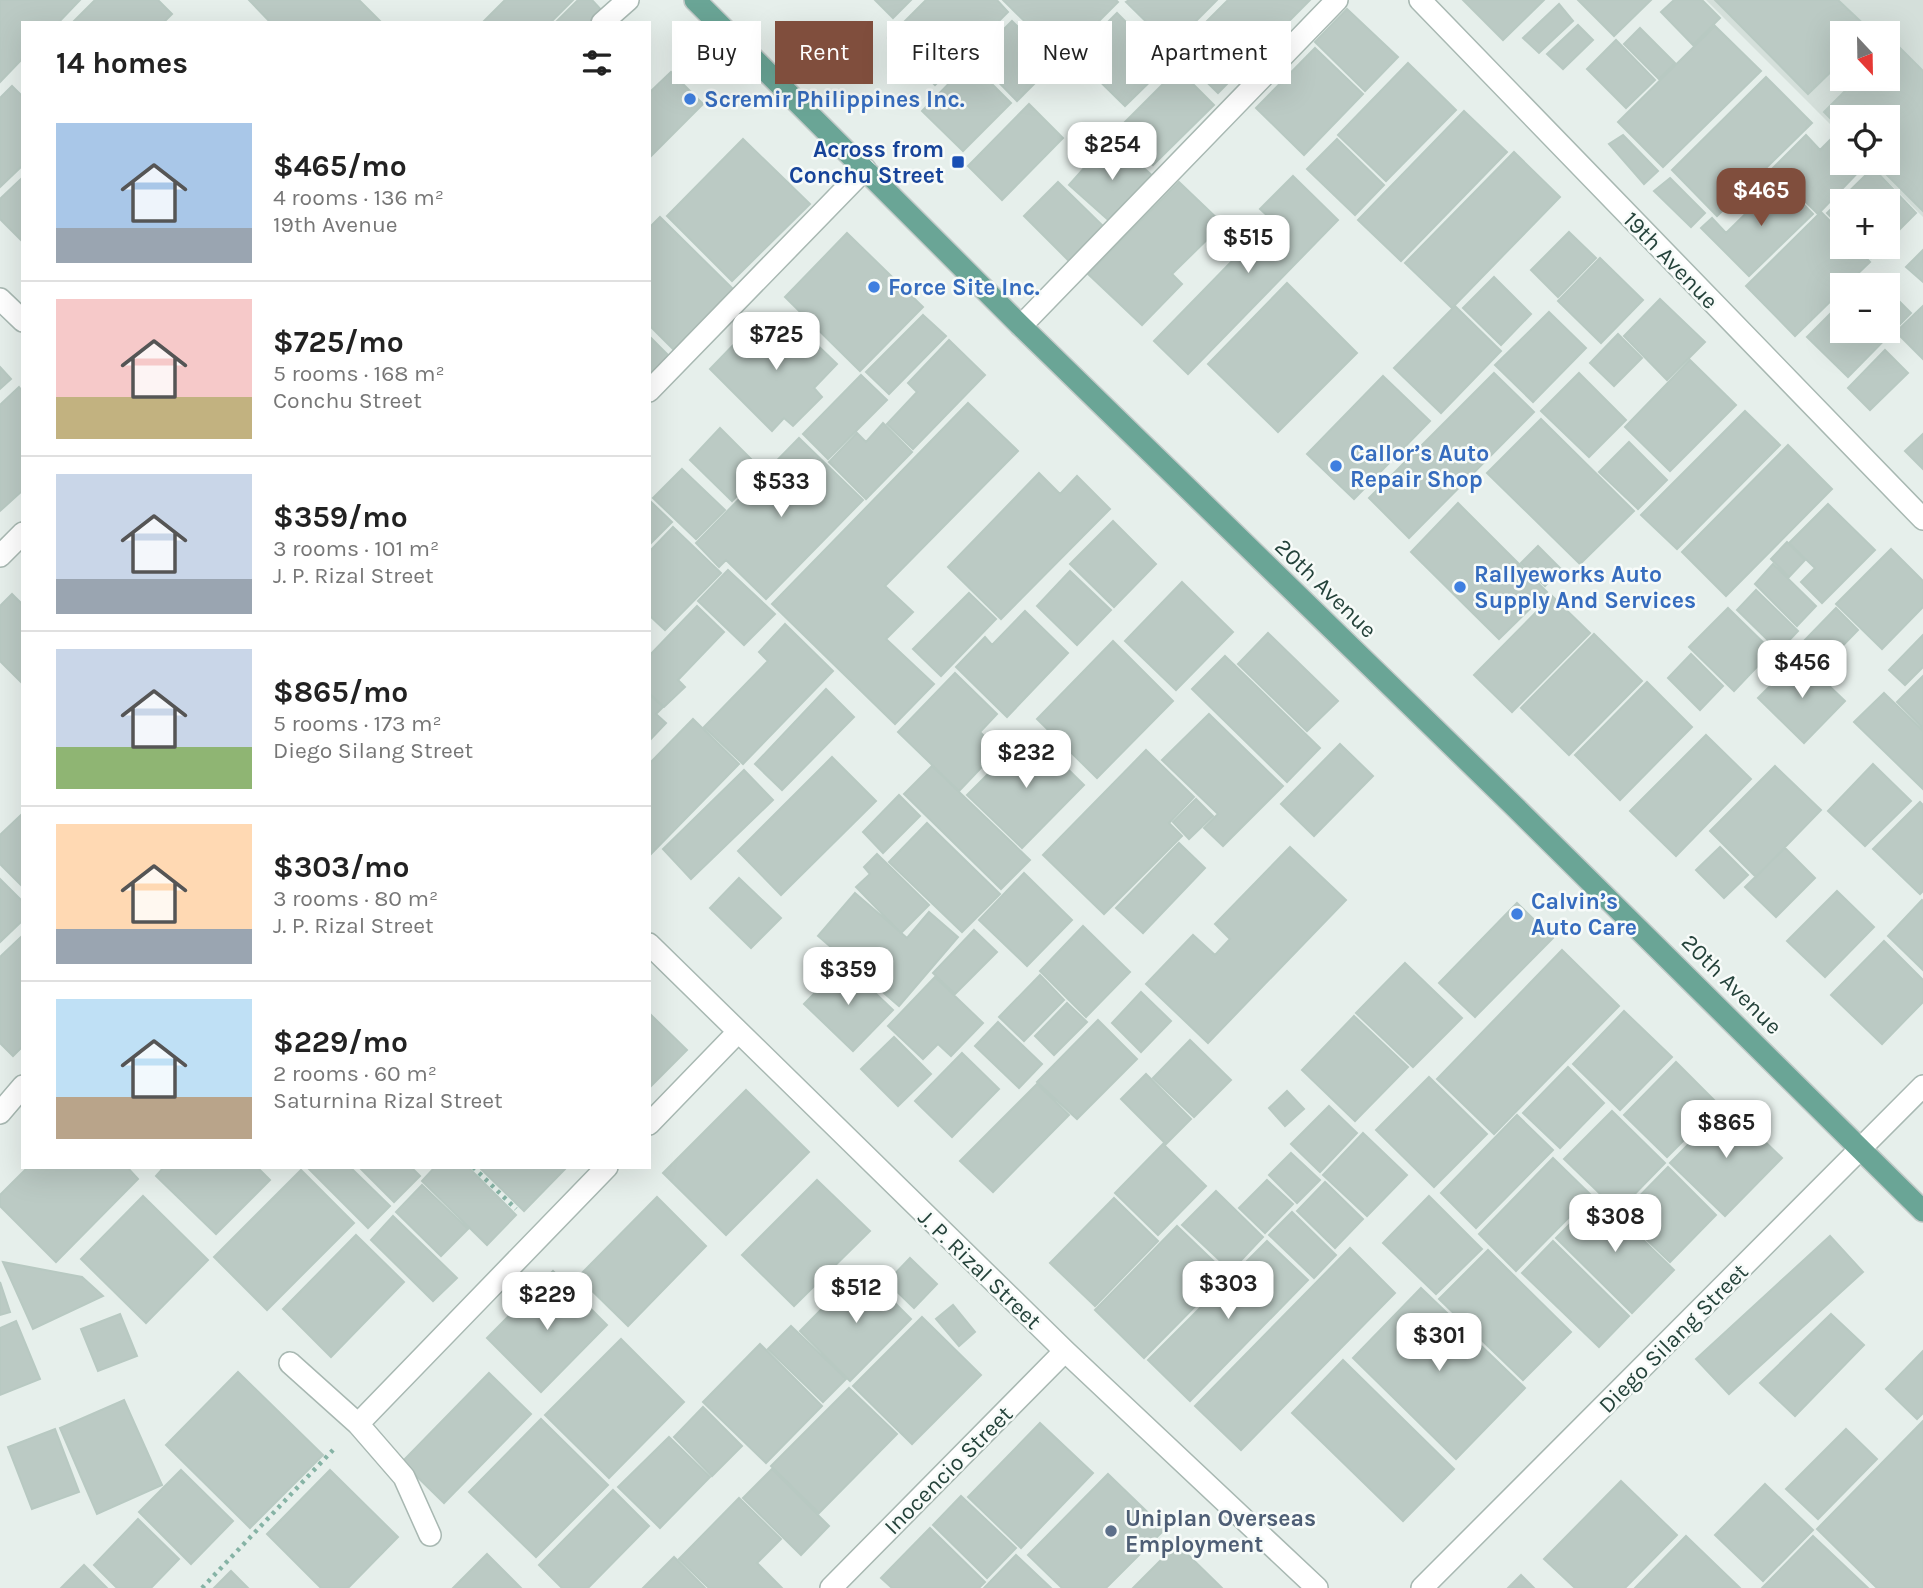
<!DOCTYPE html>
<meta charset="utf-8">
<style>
body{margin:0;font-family:Karla,sans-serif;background:#f6f6f6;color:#222;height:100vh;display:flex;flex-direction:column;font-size:26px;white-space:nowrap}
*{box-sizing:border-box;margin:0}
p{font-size:23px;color:#767676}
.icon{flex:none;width:38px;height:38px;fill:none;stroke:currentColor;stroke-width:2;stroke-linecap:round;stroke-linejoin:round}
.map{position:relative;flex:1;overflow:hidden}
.side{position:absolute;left:21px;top:21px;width:630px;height:1148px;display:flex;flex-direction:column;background:#fff;border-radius:0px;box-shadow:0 7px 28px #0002}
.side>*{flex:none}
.guide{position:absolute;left:672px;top:21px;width:665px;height:63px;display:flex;gap:14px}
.needle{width:46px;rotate:158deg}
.tools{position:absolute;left:1830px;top:21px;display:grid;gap:14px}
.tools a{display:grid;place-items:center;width:70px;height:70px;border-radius:0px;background:#fff;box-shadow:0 7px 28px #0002;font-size:35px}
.price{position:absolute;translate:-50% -60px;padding:0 16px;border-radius:14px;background:#fff;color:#222;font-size:23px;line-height:46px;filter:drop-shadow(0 2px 4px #0008)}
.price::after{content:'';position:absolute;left:50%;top:42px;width:21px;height:16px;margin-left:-10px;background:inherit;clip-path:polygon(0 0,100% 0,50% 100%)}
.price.selected{background:#804e3d;color:#fff}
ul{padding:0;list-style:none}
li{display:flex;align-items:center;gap:21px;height:175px;padding:0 35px}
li+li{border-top:2px solid #e0e0e0}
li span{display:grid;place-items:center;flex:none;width:196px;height:140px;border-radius:0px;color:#555}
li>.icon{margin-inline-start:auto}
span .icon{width:84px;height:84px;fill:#fffc;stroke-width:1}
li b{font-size:30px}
h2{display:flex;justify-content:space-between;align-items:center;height:84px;padding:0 35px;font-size:30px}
.tag{padding:0 24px;border-radius:0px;background:#fff;box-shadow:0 7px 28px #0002;font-size:24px;line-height:63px}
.tag.selected{background:#804e3d;color:#fff}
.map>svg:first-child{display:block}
.built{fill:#d4dfda;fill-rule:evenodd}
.building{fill:#bbcac4;stroke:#b8c9c2;stroke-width:2}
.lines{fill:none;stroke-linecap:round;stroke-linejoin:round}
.minor-casing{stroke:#a8b8b2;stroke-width:24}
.major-casing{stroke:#c2cac8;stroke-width:24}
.path{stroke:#86b3a5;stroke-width:4.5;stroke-dasharray:3.5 5;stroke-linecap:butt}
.minor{stroke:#fff;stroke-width:21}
.major{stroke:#6aa596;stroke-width:21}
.shop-dot{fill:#3f7fe0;stroke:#f7fbf9;stroke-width:2.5}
.transit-dot{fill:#1a4fb4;stroke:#f7fbf9;stroke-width:2.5}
.service-dot{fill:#5c6f8a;stroke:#f7fbf9;stroke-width:2.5}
.labels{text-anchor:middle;stroke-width:5;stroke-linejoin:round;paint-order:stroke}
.shop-label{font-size:23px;font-weight:bold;fill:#366cbe;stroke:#f7fbf9;text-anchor:start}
.transit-label{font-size:23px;font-weight:bold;fill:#164399;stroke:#f7fbf9;text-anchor:end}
.street-label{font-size:23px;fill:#24423a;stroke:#f7fbf9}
.service-label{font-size:23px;font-weight:bold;fill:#4e5e75;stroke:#f7fbf9;text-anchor:start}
</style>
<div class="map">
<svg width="1923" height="1588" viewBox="0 0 1923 1588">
<rect width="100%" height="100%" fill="#e6efeb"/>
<path class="built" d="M1706,0H1923V217L1869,163H1888V117H1843V137ZM1843,33H1888V79H1843Z"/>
<path class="building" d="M0,0H80L58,23H23V58L0,82Z
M95,0H158L172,14L163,23H72Z
M249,0H359L382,23H271Z
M505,0H573L550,23H486L484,21Z
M578,0H592L605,14L596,23H555Z
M875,0H911L893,18Z
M926,0H997L1008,12L935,85L888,38Z
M1003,0H1116L1118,2L1062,58Z
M1129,0H1217L1171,46L1126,2Z
M1228,0H1310L1218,93L1176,52Z
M1463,0H1544L1503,40Z
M1578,0H1651L1614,36Z
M1674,0H1702L1720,18L1693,45L1661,12Z
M1715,0H1838L1872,32L1843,33V60L1808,94Z
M1559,4L1573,21L1539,53L1523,38Z
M1347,9L1398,57L1365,91L1315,42Z
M1117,13L1168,64L1125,106L1074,56Z
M1012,21L1055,63L1017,101L975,58Z
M1578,25L1593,40L1563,69L1547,54Z
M1715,26L1761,71L1663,167L1618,122Z
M1640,28L1675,63L1659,79L1624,44Z
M1616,40L1655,80L1626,108L1587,69Z
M1894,42L1923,71V211L1875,163H1888V117H1843V131L1824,112L1857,79H1888V48Z
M1315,48L1363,94L1304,155L1256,108Z
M970,62L1011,103L963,151L922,111Z
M1408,63L1456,110L1386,181L1338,135Z
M1178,69L1214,105L1153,165L1117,130Z
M671,72L703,104L649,158V93Z
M1766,77L1812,123L1717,216L1672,170Z
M12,86L23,97V165L0,187V98Z
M1029,104L1063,138L1002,200L968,166Z
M1464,111L1507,152L1401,261L1358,220Z
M1837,133L1843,139V163H1867L1818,214L1772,169L1806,135L1820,150Z
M1623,135L1658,171L1644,184L1609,144Z
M1111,138L1156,179L1114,225L1069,185Z
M743,139L810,204L732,281L667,216Z
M1337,139L1384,185L1355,215L1307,169Z
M1514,152L1560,197L1452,308L1405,263Z
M1873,168L1916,213L1888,241V201H1843V229L1827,213Z
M1293,176L1338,220L1188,374L1154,341L1272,220L1260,209Z
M23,177V242L0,219V199Z
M1670,178L1705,213L1691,227L1654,191Z
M1780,180L1813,214L1749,276L1701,228L1712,218L1726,233Z
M1058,182L1105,228L1070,262L1024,216Z
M1179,182L1223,224L1172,274L1182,284L1142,325L1088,274Z
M1821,212L1843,234V247H1856L1870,262L1846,285H1843V289L1795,336L1746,286Z
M660,217L734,290L674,350L649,325V228Z
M1569,232L1596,258L1558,297L1531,270Z
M847,233L923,307L860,371L785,297Z
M1860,247H1882L1871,258Z
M1923,250V282L1906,267Z
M1600,258L1643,300L1601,343L1558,301Z
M1494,277L1531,314L1501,345L1463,308Z
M1287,283L1357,353L1278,432L1208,364Z
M1888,290L1911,313L1848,377L1807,337L1843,301V331H1888Z
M1660,299L1705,342L1667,380L1624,336Z
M1455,306L1501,351L1441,413L1394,368Z
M1923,306V359L1896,332Z
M1549,312L1586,348L1533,402L1495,365Z
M771,315L780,324L787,316L837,364L814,388L822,397L793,426L784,418L772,431L710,369L738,340L743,344Z
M923,315L946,336L889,394L866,372Z
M1618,334L1642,358L1614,386L1590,363Z
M649,336L669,356L649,376Z
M949,340L985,375L913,449L887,424L917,392L908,383Z
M1885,350L1908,373L1870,410L1848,388Z
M1690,360L1736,405L1670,471L1625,427Z
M0,367L11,379L0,389Z
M1494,373L1534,412L1409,538L1369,498Z
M1579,373L1626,420L1589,457L1541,411Z
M861,375L887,400L828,459L803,434Z
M1383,376L1430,421L1354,499L1307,454Z
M19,387L23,392V490L0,511V405Z
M968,403L1018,451L885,586L913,612L886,639L934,684L895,724L772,604Z
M1745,411L1780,445L1677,549L1641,515Z
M1541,419L1634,511L1580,564L1487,473Z
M883,423L912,452L866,499L829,462L857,433L866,442Z
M720,428L762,470L732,501L690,460Z
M1923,434V469L1905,451Z
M799,438L863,500L766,599L726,560L719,567L696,543Z
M1629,442L1667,480L1638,509L1599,472Z
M1788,445L1832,489L1726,596L1682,552Z
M682,469L725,510L696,539L653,498Z
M1039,473L1060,494L1077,476L1110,509L1001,619L948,567Z
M649,500L672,522L649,545Z
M1458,503L1547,592L1499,639L1411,552Z
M1828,504L1875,550L1822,603L1801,582L1815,568L1789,543Z
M1113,521L1156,564L1114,607L1070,564Z
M673,527L721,573L665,630L649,615V552Z
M1787,542L1805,560L1789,577L1771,559Z
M1538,546L1561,569L1545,586L1521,563Z
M1891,549L1923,581V607L1882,649L1836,604Z
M1773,564L1816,606L1797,626L1755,584Z
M728,570L775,614L744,645L698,601Z
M1070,571L1111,610L1077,645L1037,606Z
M1182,582L1233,632L1176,690L1125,641Z
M1756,590L1798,631L1779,651L1737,610Z
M969,593L996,619L941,676L913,649Z
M12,594L23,605V684L0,661V606Z
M1552,596L1590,633L1512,712L1474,675Z
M697,606L724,632L678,680L685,687L664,707L649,693V656Z
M1728,608L1772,651L1734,691L1689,647Z
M1836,608L1858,630L1823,666L1801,644Z
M1025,611L1068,653L1007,717L956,667L985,637L992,645Z
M785,624L833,671L743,764L704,727L768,661L759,652Z
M1268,633L1338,701L1307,731L1238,664Z
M1594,634L1642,681L1569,755L1521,708Z
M1923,635V667L1905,685L1889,670Z
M1113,641L1173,701L1097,778L1037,719Z
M1691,654L1723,686L1700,710L1668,678Z
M1225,656L1320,748L1287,782L1192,689Z
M1799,657L1845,701L1804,743L1758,698Z
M955,673L997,714L980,732L998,750L959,791L898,732Z
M1923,676V728L1897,702Z
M1647,682L1692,727L1620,800L1575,755Z
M826,689L854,717L782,790L755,764Z
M1884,693L1923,731V789L1854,722Z
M649,694L663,707L656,714L666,723L649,741Z
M1209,714L1283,786L1223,846L1204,828L1218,814L1162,760Z
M693,719L739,764L649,856V764Z
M1030,732L1084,785L1022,848L967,795Z
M1706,735L1751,779L1676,856L1630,811Z
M1340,744L1373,776L1314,836L1281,804Z
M1146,750L1194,797L1169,823L1182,836L1104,914L1043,855Z
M832,757L876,801L781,895L738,851Z
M1873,764L1911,801L1865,846L1828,811Z
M932,766L1030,860L1001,889L904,794Z
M1775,766L1821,810L1756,877L1710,831Z
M744,770L773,800L691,879L663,849Z
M899,795L920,816L883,853L863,832Z
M1196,799L1213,816L1189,839L1173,822Z
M1920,802L1923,805V891L1920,894L1873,849Z
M23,813V887L0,864V835Z
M927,823L1000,894L962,932L889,862Z
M1179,843L1205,868L1143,933L1116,908Z
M1290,847L1346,900L1208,1043L1146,984L1193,935L1215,955L1230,939L1215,924Z
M1720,847L1748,875L1724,898L1696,870Z
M1785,848L1815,878L1776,917L1745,887Z
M877,854L929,905L901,933L856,887L870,874L864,867Z
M1024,873L1072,920L1027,966L979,920Z
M739,878L781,918L751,948L710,908Z
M0,879L23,902V920L0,942Z
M1837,891L1874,927L1825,977L1787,941Z
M855,893L907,938L929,912L958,937L899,1006L818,936Z
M1922,900L1923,901V970L1888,936Z
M1517,903L1553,938L1475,1017L1439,983Z
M1083,926L1130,972L1086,1017L1040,971Z
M974,930L997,952L955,994L933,973Z
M23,935V1046L13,1056L0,1043V957Z
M1884,941L1923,980V1002L1882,1044L1831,995Z
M1562,950L1619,1006L1494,1134L1437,1079Z
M844,963L893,1010L853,1051L804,1004Z
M1405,963L1462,1018L1413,1067L1356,1013Z
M1040,975L1064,1000L1024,1041L999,1017Z
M935,977L983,1023L951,1056L938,1044L923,1059L888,1026Z
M1141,992L1171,1021L1141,1052L1112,1023Z
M1067,1003L1087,1022L1054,1055L1035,1036Z
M1624,1011L1672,1057L1620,1110L1573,1064Z
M649,1013L687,1050L649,1088Z
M1354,1016L1408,1067L1355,1121L1302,1070Z
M1098,1020L1137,1059L1077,1119L1037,1082Z
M998,1022L1042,1064L1019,1088L975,1046Z
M894,1037L931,1074L898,1106L861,1069Z
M1190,1040L1231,1080L1194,1117L1153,1078Z
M962,1053L999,1089L952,1137L915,1101Z
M1676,1062L1719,1105L1667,1157L1624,1115Z
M1568,1067L1604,1103L1560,1148L1523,1113Z
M1146,1074L1191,1119L1166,1144L1121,1099Z
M1429,1077L1487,1134L1434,1187L1376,1130Z
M1037,1084L1069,1115L993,1192L960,1161Z
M746,1090L809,1152L726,1235L663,1173Z
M1287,1091L1304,1109L1285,1126L1269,1108Z
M1727,1105L1782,1158L1725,1216L1670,1163Z
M1329,1106L1357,1133L1320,1172L1291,1144Z
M1612,1111L1665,1163L1618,1211L1564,1159Z
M1517,1115L1553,1150L1476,1228L1441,1193Z
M1363,1133L1407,1175L1367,1216L1323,1175Z
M1163,1144L1206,1186L1158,1235L1115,1193Z
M1291,1153L1320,1180L1297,1203L1269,1175Z
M1553,1158L1591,1195L1516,1271L1479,1234Z
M28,1167H127L138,1179L56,1262L0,1206V1195Z
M164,1167H257L270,1180L216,1234L156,1176Z
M307,1167H350L390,1206L368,1228Z
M359,1167H411L420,1176L394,1202Z
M435,1167H468L516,1215L487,1245L422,1181Z
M479,1167H567L524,1211Z
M1668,1167L1716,1215L1670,1262L1621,1215Z
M301,1170L354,1223L267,1310L214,1257Z
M817,1180L870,1231L794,1306L742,1255Z
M1267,1180L1293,1204L1265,1233L1239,1208Z
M1325,1182L1363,1219L1335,1248L1297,1211Z
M422,1185L468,1229L441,1256L396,1212Z
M1216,1191L1263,1237L1231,1271L1182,1225Z
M143,1196L208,1260L146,1323L81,1259Z
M1429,1196L1482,1249L1436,1294L1383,1243Z
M1598,1196L1674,1270L1632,1313L1556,1238Z
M657,1197L706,1246L628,1326L578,1277Z
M1114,1198L1158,1241L1095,1306L1050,1263Z
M1292,1212L1336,1255L1314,1278L1269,1235Z
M393,1216L457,1278L433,1301L371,1240Z
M1177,1226L1227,1274L1144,1358L1095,1310Z
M356,1235L404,1282L331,1357L283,1309Z
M1830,1236L1863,1272L1729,1394L1696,1359Z
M1267,1241L1308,1280L1190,1401L1148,1360Z
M1553,1241L1629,1316L1599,1347L1522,1273Z
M1350,1248L1395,1293L1241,1450L1195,1406Z
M1488,1250L1571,1332L1523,1380L1439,1299Z
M910,1258L937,1284L914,1308L887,1282Z
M3,1262L82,1277L103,1296L33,1329Z
M861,1269L911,1319L850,1381L800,1331Z
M553,1271L607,1325L541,1392L487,1338Z
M0,1282L10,1312L0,1315Z
M1421,1288L1525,1388L1456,1459L1353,1358Z
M953,1305L975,1332L959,1346L936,1319Z
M120,1314L137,1356L98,1371L81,1329Z
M1831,1314L1864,1345L1795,1416L1760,1383Z
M922,1317L981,1375L912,1444L853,1386Z
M16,1321L40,1379L0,1395V1328Z
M791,1326L846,1379L823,1402L768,1349Z
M621,1339L684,1402L609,1478L545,1415Z
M760,1344L822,1406L766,1463L703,1402Z
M1923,1351V1413L1917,1419L1886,1389Z
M1343,1360L1454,1469L1403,1521L1292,1413Z
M238,1372L323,1455L250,1528L166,1445Z
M489,1373L531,1414L444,1503L402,1462Z
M849,1388L897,1434L819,1513L771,1466Z
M124,1400L162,1485L97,1514L60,1428Z
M703,1407L742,1446L712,1476L674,1437Z
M541,1419L608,1485L536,1557L469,1492Z
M1923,1421V1588H1877L1817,1529Z
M1040,1423L1093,1473L1021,1548L968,1497Z
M55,1429L79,1492L32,1509L8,1447Z
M1846,1429L1877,1459L1818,1519L1786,1489Z
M669,1437L710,1477L660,1528L618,1487Z
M772,1469L829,1526L801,1555L743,1498Z
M181,1470L233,1521L191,1564L139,1512Z
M330,1470L398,1537L348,1588H321L267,1534Z
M1108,1474L1165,1529L1106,1588H1062L1028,1555Z
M1621,1481L1677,1535L1625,1588H1575L1544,1559Z
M1765,1484L1813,1530L1763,1581L1715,1535Z
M613,1490L649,1526L588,1588H562L539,1565Z
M961,1496L1016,1548L987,1578L933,1525Z
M739,1498L781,1539L757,1563L782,1588H709L679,1559Z
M138,1519L179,1559L151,1588H117L94,1565Z
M930,1528L985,1582L979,1588H892L881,1578Z
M1686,1536L1740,1588H1635Z
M1813,1536L1868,1588H1762Z
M1177,1544L1222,1588H1133Z
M487,1554L521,1588H453Z
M1016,1555L1051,1588H984Z
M674,1557L705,1588H643Z
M84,1565L107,1588H61Z
M231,1571L248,1588H214Z
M1521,1575L1534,1588H1508Z"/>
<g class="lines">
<defs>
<path id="minor" d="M1420,0L1923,519
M602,23L628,0
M0,299L23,321
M1021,326L1337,0
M649,391L865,169
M0,556L23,533
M649,944L1065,1351L1317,1588
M0,1113L23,1086
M649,1124L738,1032
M290,1363L358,1424L404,1477L430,1535
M358,1424L607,1167
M831,1588L1065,1351
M1422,1588L1923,1086"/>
<path id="major" d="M695,0L1021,326L1515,807L1923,1211"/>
</defs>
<use href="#minor" class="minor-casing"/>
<use href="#major" class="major-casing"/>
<path class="path" d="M473,1167L516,1209
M202,1588L333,1450"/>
<use href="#minor" class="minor"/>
<use href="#major" class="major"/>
</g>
<g class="shop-dot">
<circle cx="690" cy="99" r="7"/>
<circle cx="874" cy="287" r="7"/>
<circle cx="1336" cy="466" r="7"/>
<circle cx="1460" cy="587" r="7"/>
<circle cx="1517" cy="914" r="7"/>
</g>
<rect class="transit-dot" x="951" y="155" width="14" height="14" rx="3.5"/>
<circle class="service-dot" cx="1111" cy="1531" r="7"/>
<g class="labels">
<g class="shop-label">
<text x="704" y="107">Scremir Philippines Inc.</text>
<text x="888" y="295">Force Site Inc.</text>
<text x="1350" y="461">Callor’s Auto<tspan x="1350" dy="26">Repair Shop</tspan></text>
<text x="1474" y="582">Rallyeworks Auto<tspan x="1474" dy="26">Supply And Services</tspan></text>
<text x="1531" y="909">Calvin’s<tspan x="1531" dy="26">Auto Care</tspan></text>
</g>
<g class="transit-label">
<text x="944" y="157">Across from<tspan x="944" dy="26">Conchu Street</tspan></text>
</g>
<g class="street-label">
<text transform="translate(1671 260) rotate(46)" y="8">19th Avenue</text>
<text transform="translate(1326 588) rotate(44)" y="8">20th Avenue</text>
<text transform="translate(1732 984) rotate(45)" y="8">20th Avenue</text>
<text transform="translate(980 1269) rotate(44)" y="8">J. P. Rizal Street</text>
<text transform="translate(1673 1338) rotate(-45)" y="8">Diego Silang Street</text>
<text transform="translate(948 1470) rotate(-45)" y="8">Inocencio Street</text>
</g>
<g class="service-label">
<text x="1125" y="1526">Uniplan Overseas<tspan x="1125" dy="26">Employment</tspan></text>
</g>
</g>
</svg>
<div class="tools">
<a><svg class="needle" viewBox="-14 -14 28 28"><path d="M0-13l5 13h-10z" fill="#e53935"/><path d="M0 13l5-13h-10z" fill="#767676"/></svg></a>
<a><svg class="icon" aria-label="locate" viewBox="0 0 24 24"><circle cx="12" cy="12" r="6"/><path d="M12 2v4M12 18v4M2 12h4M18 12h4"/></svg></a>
<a>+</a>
<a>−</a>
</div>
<b class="price" style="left:1112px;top:182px">$254</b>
<b class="price selected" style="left:1761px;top:228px">$465</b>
<b class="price" style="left:1248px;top:275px">$515</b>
<b class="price" style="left:776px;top:372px">$725</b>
<b class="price" style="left:781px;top:519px">$533</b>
<b class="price" style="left:1802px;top:700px">$456</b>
<b class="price" style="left:1026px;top:790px">$232</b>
<b class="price" style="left:848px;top:1007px">$359</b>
<b class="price" style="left:1726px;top:1160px">$865</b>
<b class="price" style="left:1615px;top:1254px">$308</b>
<b class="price" style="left:1228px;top:1321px">$303</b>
<b class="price" style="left:856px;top:1325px">$512</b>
<b class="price" style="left:547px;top:1332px">$229</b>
<b class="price" style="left:1439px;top:1373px">$301</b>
<div class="guide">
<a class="tag">Buy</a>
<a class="tag selected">Rent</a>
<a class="tag">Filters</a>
<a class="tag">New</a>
<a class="tag">Apartment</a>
</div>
<section class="side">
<h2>14 homes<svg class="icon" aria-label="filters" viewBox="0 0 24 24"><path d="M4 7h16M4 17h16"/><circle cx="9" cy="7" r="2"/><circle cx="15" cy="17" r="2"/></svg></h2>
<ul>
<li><span style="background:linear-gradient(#a9c7e8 75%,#9aa5b1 0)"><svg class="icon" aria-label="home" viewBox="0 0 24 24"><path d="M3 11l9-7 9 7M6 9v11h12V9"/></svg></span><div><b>$465/mo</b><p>4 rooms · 136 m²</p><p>19th Avenue</p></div></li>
<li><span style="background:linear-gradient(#f6c9c9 70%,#c2b280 0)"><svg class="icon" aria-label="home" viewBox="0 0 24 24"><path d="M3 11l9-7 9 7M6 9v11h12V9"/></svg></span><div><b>$725/mo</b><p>5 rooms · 168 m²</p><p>Conchu Street</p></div></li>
<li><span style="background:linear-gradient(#c9d6e8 75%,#9aa5b1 0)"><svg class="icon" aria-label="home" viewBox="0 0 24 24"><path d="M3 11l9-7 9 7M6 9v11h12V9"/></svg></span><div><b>$359/mo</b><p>3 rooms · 101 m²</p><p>J. P. Rizal Street</p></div></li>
<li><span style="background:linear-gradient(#c9d6e8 70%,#8fb573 0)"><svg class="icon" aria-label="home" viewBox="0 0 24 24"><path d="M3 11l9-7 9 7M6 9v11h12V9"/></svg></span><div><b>$865/mo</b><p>5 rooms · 173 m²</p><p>Diego Silang Street</p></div></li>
<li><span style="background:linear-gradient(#ffd9b3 75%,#9aa5b1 0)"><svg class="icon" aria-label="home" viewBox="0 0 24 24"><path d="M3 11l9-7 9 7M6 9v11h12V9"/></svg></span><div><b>$303/mo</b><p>3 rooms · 80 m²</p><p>J. P. Rizal Street</p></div></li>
<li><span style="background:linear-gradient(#bfe0f5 70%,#b9a48a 0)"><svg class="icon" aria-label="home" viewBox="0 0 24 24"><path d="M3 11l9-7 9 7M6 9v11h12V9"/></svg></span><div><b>$229/mo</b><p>2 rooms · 60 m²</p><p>Saturnina Rizal Street</p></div></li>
</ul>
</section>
</div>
